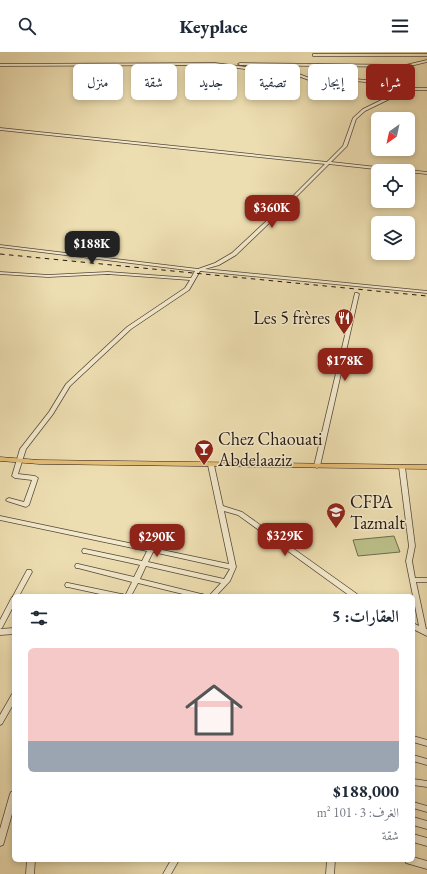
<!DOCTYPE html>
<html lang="ar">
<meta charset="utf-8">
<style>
body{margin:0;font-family:"EB Garamond",Amiri,serif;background:#f6f6f7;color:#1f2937;direction:rtl;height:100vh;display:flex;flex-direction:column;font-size:15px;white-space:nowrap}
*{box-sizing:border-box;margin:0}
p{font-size:13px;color:#747a83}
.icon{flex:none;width:22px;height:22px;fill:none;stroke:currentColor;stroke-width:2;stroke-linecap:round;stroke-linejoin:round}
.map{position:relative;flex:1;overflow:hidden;direction:ltr}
.details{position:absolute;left:12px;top:542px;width:403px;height:268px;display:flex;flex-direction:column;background:#fff;border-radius:6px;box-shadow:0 2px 6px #0003;direction:rtl}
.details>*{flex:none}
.hud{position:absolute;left:12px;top:12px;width:403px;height:36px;direction:rtl;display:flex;gap:8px}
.needle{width:26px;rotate:213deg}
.tools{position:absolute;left:371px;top:60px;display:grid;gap:8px}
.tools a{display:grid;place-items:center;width:44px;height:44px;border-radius:6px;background:#fff;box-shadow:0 2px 6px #0003;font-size:20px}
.price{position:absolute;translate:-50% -34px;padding:0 9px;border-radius:8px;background:#8f2418;color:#fff;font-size:13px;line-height:26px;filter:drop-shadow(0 1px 2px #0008)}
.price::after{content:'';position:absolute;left:50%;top:24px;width:12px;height:9px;margin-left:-6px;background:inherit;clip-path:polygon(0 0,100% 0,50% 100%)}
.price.current{background:#222;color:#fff}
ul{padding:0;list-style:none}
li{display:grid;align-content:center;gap:8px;height:212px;padding:0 16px}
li+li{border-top:1px solid #e0e1e3}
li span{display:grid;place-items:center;height:124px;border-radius:6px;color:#555}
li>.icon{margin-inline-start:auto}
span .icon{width:72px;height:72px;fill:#fffc;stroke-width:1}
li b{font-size:17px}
h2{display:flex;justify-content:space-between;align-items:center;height:48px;padding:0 16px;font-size:17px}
.chip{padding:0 14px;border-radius:6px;background:#fff;box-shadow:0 2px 6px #0003;font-size:14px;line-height:36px}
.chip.current{background:#8f2418;color:#fff}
header{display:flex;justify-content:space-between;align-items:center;height:52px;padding:0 16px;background:#fff;font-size:18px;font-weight:800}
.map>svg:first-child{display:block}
.green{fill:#bbc089;stroke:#6f6b4d}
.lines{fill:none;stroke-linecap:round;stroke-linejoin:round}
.minor-casing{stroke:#564839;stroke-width:1.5}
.major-casing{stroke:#231611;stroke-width:1}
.minor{fill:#f3eacc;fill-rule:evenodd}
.major{fill:#e6bf78;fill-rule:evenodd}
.rail{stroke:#231611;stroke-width:1;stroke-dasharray:4.5 4.5;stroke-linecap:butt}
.labels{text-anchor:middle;stroke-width:3;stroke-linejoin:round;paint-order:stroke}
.poi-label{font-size:18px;fill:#231611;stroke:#f3eacc;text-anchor:start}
</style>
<header><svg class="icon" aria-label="menu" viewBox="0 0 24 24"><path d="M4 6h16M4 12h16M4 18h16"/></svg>Keyplace<svg class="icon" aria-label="search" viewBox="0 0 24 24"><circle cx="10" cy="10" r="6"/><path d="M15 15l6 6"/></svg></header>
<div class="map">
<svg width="427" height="822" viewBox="0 0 427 822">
<rect width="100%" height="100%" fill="#eddeb1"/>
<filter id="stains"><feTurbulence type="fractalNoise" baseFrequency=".005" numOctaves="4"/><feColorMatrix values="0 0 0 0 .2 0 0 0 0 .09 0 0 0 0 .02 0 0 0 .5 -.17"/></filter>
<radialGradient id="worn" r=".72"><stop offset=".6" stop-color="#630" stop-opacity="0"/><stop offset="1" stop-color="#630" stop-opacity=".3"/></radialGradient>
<path class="green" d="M394,484L400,500L358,504L353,488Z"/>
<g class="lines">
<defs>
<path id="minor" d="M313,2H427V4H313Z
M427,8V10L406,15L240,13L238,12L240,11L406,13Z
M215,11L299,22L325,32L344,26L376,29L398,33L407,36H427V38H408L365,59L356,67L347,94L331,110L404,118L406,119H393L329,112L292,149L236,203L219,213L205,217L427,239V241L200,219L189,238L131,277L70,334L53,362L26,397L18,422L35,424L38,426L29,453L26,455L7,449L6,448L7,447L9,446L24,450L32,428L15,426L12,424L20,397L49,360L66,332L127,275L185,236L190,228L108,222L48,225L0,222V220L48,223L108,220L191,226L195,219L0,195V193L198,217L215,211L232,201L290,147L325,112L0,78V76L327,110L343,94L353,66L363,57L404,37L397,35L376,31L344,28L325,34L298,24L215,13L0,14V12Z
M407,118L427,120V122L408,120V119H406Z
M355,241H357L359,242L320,414L317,416L314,414Z
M211,411L214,413L223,454L242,460L357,542L358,544H350L238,463L224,459L236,515L230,529L216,544H209L221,531L146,514L140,527L201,542H203L204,544H191L138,531L131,544H125L132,530L78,516H76L75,514L76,512H78L134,525L140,513L85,501H83L82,499L83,497H85L142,509L147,499L0,468V464L229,512L208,413ZM153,500L230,517L224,527L148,510Z
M402,413L405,415L415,494L412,509L415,526H427V530H416L426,577H427V584L413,577V571L419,574L406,509L409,494L399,415Z
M27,518H31L32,520L19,544H14V553L2,576L0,577V568L12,545H13V544Z
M66,531H68L121,542H123L124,544H109L68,535H66L65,533Z
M14,576V582L0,583V577Z
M14,641V651L2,672L0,673V663L12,642Z
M413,684L427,688V694L413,690Z
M413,703L427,707V713L413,709Z
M413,727L427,729V735L413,733Z
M14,739V755L4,790L3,793L0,794V777L10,742L11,740Z
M413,750L427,754V760L413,756Z
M413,765L427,769V777L413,773Z
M413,782L427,786V794L413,790Z
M413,805L427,809V817L406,811L405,808H413Z
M27,808H35L34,822H26Z
M171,808H179L171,822H163Z
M327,808H335L334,822H326Z"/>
<path id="major" d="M0,405L39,408L427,413V417L39,412L0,409Z"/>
</defs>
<use href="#minor" class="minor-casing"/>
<use href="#major" class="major-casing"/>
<use href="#minor" class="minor"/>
<use href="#major" class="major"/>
<path class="rail" d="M0,202L427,244"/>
</g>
<defs>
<symbol id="restaurant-pin" viewBox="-11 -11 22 30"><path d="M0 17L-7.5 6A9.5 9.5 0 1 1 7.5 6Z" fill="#8f2418" stroke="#f3eacc"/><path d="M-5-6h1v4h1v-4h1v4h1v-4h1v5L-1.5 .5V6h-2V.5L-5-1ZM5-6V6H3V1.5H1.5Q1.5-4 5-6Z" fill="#fff"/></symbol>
<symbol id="bar-pin" viewBox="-11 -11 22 30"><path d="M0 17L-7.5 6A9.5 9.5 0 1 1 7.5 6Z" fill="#8f2418" stroke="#f3eacc"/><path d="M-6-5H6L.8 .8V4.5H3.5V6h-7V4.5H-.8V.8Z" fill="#fff"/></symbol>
<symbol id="university-pin" viewBox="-11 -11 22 30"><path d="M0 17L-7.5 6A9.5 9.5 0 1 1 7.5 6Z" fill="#8f2418" stroke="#f3eacc"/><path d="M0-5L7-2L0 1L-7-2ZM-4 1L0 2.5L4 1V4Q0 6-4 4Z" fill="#fff"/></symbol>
</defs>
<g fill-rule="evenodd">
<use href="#restaurant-pin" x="333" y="255" width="22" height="30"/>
<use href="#bar-pin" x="193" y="386" width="22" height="30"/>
<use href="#university-pin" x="325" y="449" width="22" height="30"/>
</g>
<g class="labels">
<g class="poi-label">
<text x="330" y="272" text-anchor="end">Les 5 frères</text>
<text x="218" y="393">Chez Chaouati<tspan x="218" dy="21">Abdelaaziz</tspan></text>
<text x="350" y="456">CFPA<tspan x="350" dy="21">Tazmalt</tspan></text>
</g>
</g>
<rect width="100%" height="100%" filter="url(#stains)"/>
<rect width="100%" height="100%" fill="url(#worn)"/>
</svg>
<div class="tools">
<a><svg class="needle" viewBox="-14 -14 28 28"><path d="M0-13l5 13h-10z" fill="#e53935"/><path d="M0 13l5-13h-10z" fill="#747a83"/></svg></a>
<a><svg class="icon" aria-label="locate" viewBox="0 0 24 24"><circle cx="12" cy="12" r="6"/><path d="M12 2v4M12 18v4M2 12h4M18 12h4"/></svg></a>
<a><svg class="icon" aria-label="layers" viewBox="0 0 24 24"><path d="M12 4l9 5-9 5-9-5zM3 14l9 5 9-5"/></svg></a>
</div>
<b class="price" style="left:272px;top:177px">$360K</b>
<b class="price current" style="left:92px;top:213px">$188K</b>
<b class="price" style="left:345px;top:330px">$178K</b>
<b class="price" style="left:285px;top:505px">$329K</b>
<b class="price" style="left:157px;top:506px">$290K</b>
<div class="hud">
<a class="chip current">شراء</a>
<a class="chip">إيجار</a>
<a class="chip">تصفية</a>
<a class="chip">جديد</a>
<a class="chip">شقة</a>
<a class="chip">منزل</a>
</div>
<section class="details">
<h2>العقارات: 5<svg class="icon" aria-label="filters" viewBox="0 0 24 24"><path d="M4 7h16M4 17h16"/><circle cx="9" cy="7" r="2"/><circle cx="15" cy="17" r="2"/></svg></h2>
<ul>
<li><span style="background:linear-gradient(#f6c9c9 75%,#9aa5b1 0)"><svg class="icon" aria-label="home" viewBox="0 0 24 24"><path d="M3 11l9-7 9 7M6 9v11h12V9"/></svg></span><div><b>$188,000</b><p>الغرف: 3 · 101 m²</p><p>شقة</p></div></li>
</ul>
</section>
</div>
